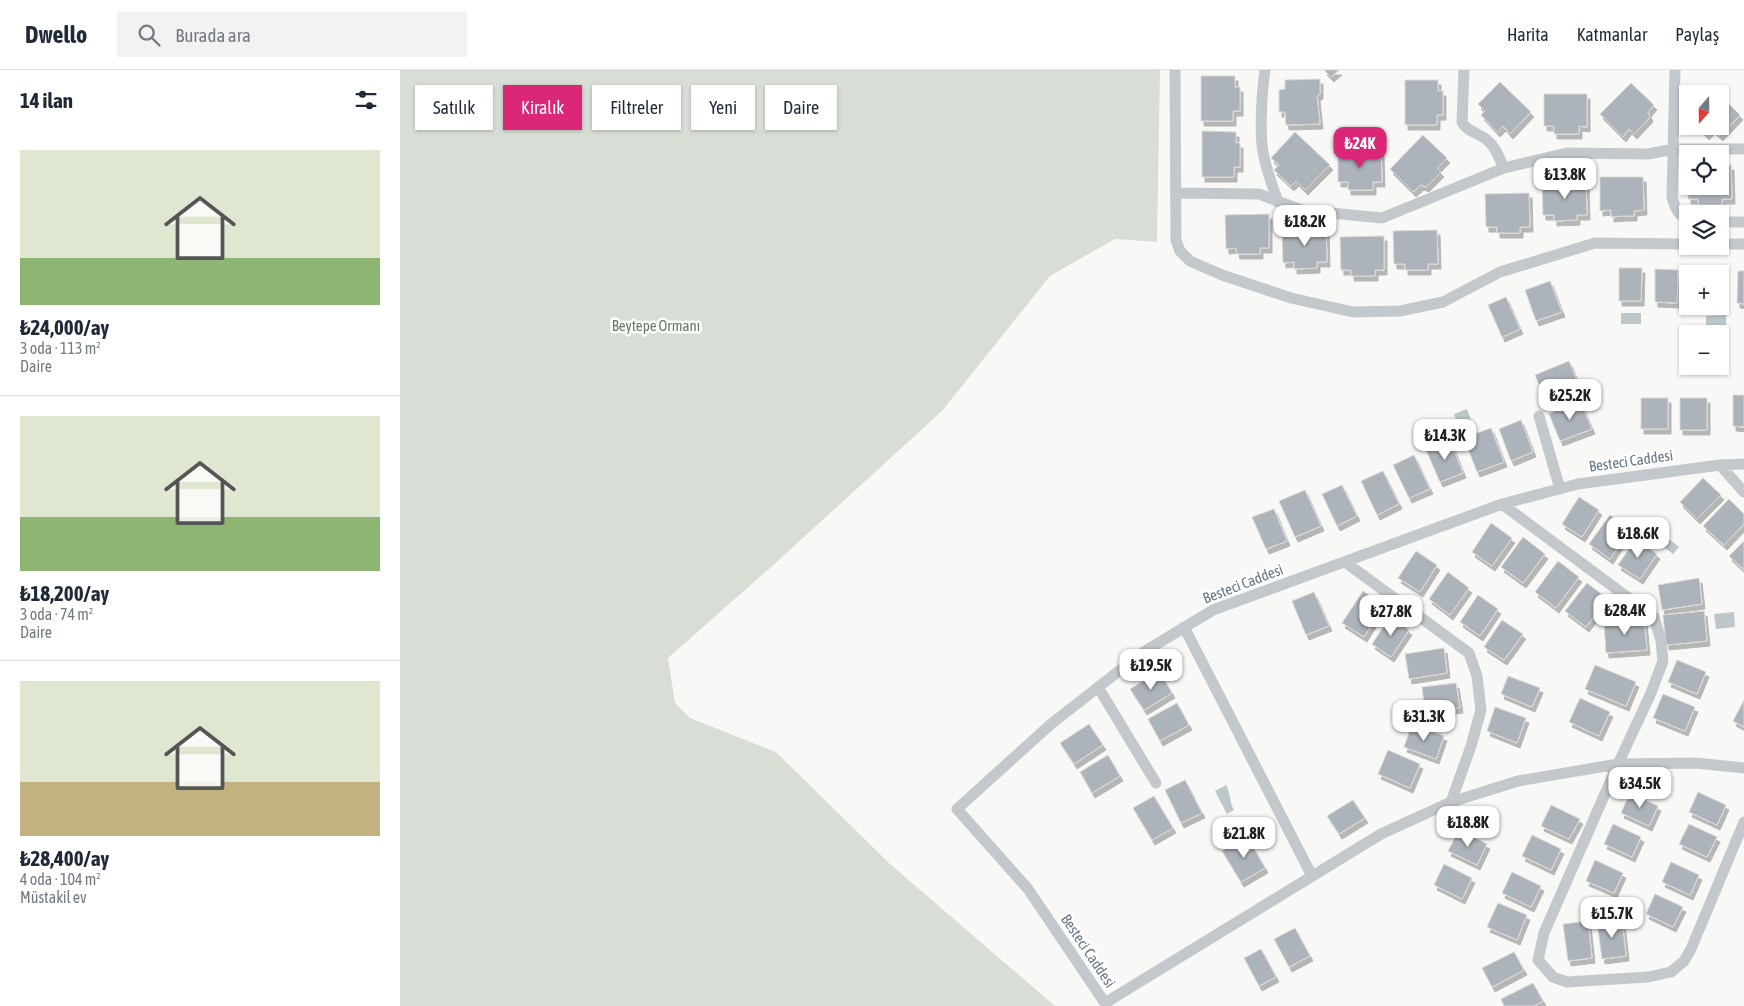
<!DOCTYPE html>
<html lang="tr">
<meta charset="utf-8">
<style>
body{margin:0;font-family:"Asap Condensed",sans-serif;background:#f2f2f3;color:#1f2937;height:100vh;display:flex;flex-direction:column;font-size:19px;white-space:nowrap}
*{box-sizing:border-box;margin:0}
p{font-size:16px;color:#747a83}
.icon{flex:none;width:28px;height:28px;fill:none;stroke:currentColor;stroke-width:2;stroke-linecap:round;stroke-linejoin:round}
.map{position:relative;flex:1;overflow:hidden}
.sheet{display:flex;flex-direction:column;background:#fff;width:400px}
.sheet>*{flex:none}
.guide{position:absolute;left:15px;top:15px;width:475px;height:45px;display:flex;gap:10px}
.needle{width:32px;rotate:200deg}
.fabs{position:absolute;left:1279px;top:15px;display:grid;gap:10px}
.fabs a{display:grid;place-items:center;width:50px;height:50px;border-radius:0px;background:#fff;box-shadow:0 1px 4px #0004;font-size:25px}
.price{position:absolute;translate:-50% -42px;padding:0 11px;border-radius:10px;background:#fff;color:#222;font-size:16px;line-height:32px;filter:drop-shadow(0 1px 2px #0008)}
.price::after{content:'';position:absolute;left:50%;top:30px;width:15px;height:11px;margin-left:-8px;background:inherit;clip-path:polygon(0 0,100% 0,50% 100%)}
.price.active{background:#db2777;color:#fff}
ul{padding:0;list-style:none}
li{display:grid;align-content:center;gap:10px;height:265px;padding:0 20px}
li+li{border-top:1px solid #e0e1e3}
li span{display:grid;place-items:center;height:155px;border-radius:0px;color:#555}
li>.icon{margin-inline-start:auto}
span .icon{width:90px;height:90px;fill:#fffc;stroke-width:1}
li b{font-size:21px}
h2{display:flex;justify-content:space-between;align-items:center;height:60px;padding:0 20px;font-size:21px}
.chip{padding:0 18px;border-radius:0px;background:#fff;box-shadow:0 1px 4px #0004;font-size:18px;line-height:45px}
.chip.active{background:#db2777;color:#fff}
header{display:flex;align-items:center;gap:30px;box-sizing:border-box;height:70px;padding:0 25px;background:#fff;border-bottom:1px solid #e0e1e3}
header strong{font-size:24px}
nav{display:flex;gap:28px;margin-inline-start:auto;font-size:18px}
.search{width:350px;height:45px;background:#f2f2f3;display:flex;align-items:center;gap:12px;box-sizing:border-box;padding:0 18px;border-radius:0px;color:#747a83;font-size:19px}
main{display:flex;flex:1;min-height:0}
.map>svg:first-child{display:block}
.green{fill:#d8ded5}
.water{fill:#bcc7cc}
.building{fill:#acb3ba;stroke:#dadad8;filter:url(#shadow)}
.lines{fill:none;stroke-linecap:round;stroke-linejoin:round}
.street{stroke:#c3c8cc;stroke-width:11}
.labels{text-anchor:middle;stroke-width:5;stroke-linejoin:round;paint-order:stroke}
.park-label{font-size:15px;fill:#657a61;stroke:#fff}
.street-label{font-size:15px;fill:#678;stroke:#fff}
</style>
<header>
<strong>Dwello</strong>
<div class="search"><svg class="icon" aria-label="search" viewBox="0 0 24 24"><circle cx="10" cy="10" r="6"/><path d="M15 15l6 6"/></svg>Burada ara</div>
<nav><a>Harita</a><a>Katmanlar</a><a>Paylaş</a></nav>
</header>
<main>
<section class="sheet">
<h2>14 ilan<svg class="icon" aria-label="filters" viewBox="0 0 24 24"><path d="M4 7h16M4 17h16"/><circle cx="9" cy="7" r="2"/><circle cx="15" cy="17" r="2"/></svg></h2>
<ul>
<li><span style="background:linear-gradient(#dfe7d0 70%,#8fb573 0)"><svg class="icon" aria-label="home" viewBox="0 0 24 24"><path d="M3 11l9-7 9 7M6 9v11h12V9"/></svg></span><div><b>₺24,000/ay</b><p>3 oda · 113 m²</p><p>Daire</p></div></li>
<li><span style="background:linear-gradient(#dfe7d0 65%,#8fb573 0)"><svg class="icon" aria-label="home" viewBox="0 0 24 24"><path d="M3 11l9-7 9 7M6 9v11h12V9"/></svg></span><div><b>₺18,200/ay</b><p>3 oda · 74 m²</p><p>Daire</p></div></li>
<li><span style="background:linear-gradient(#dfe7d0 65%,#c2b280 0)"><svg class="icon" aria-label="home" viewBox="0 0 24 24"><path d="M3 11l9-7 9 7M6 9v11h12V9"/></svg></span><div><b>₺28,400/ay</b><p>4 oda · 104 m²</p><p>Müstakil ev</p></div></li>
</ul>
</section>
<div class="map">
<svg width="1344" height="936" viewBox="0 0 1344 936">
<defs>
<filter id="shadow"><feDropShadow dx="3" dy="5" stdDeviation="0" flood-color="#0004"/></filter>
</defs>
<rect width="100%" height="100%" fill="#f8f9f6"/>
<path class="green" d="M0,0H760L757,172L715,169L650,206L542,341L370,498L268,588L275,633L290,648L376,682L490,794L655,936H0Z"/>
<path class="water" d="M1221,243H1241V254H1221Z
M1326,245V258H1306V246Z
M1067,339L1074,358L1061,363L1054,344Z
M1262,464L1279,477L1273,484L1256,471Z
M1334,542L1335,557L1316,559L1314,544Z
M826,715C831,724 829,731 834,740L827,744L815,721Z
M844,753L862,758L866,763L863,768L861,769L854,764L847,762L845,764L839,763V759Z"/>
<path class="building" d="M924,0H939L931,7Z
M801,6H835V17H840V41H833V51H801Z
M920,9V24L917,26L920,54L886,55L885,42H879V20L885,19V10Z
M1005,10H1038V21H1043V45H1037V55H1005Z
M1100,12L1131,42L1110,64L1103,56L1097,62L1081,45L1085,41L1078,34Z
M1231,13L1254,35L1248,42L1250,47L1234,64L1229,59L1223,67L1200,44Z
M1309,15L1318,24H1301Z
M1144,24H1187V57L1179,56V64H1154V56H1144Z
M1320,25L1340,45L1320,66L1312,59L1306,65L1298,56H1320Z
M802,61L836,62V73H840V97H834V107H802Z
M895,62L930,95L905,120L896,111L891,116L874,100L879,95L871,88Z
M1023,65L1047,88L1037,98L1041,102L1026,117L1021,115L1013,122L990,99Z
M938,80H981L982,112H973V120H948V112H938Z
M1320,95H1331L1332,129H1322V135H1299L1298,129H1288V116H1320Z
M1200,107H1243L1244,140L1234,141V146H1223L1211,147V140L1200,141Z
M1142,111H1186L1187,145H1177V150L1154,151V145H1143Z
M1129,123L1130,157H1120V163H1097V157H1086L1085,124Z
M869,144V178H860V184H837L836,178L826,179L825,145Z
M926,158L927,192H917V198L894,199V192L883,193L882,159Z
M1037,160L1038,194H1028V200H1005V194H994L993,161Z
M984,166V200H975V206H951V200H941L940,167Z
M1219,198H1242L1241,231H1219Z
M1255,199L1278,200L1277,233L1255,232Z
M1302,199L1324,200V233H1320V204H1302Z
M1338,201H1344V234L1337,233Z
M1150,211L1162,242L1136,251L1125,220Z
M1106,227L1120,259L1102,267L1088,235Z
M1169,291L1181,320L1147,334L1135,305Z
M1333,325H1344V357L1333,356Z
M1241,328H1268V359H1241Z
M1280,328H1307V360H1280Z
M1180,331L1192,359L1160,371L1149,344Z
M1121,350L1133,382L1111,391L1099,359Z
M1091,358L1104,392L1077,402L1064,368Z
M1050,370L1063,403L1040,412L1026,380Z
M1014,385L1030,419L1009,428L993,395Z
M983,401L999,434L977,445L961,411Z
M1303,408L1321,425L1297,449L1280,432Z
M942,415L957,446L937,456L922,424Z
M905,420L921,456L895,467L879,431Z
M1179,427L1199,440L1182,467L1162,454Z
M1329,429L1344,444V454L1324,475L1303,456Z
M874,439L887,471L866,479L852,447Z
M1210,445L1230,459L1210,489L1189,474Z
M1091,453L1112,468L1092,496L1072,482Z
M1123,467L1145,484L1123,513L1101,497Z
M1236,469L1257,484L1240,509L1218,495Z
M1344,471V500L1329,486Z
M1016,481L1037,495L1020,522L998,508Z
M1158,491L1179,507L1156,538L1135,522Z
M1048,502L1069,518L1050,545L1029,529Z
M1299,508L1302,534L1262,540L1258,515Z
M1187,513L1208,529L1186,557L1165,541Z
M963,521L984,535L964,567L942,553Z
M914,522L929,556L906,565L892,531Z
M1078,525L1098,539L1080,566L1060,552Z
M1304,541L1307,571L1266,575L1263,545Z
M990,547L1009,560L991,587L972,574Z
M1244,549L1247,580L1206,583L1204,552Z
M1102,550L1123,564L1104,590L1084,577Z
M1044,578L1047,603L1009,609L1005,584Z
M1277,590L1306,602L1297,624L1268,612Z
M1195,595L1236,612L1226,636L1185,619Z
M759,601L772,623L744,640L730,619Z
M1108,606L1140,618L1132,637L1101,624Z
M1056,613L1060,638L1025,642L1022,617Z
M1263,624L1295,637L1285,661L1253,648Z
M1180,628L1210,642L1199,666L1169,652Z
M1344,630V657L1333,651Z
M777,633L789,655L760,671L748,649Z
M1095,637L1126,648L1117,673L1087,661Z
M689,654L703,675L674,694L660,673Z
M1012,654L1044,666L1036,689L1004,677Z
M988,680L1020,694L1010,718L978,704Z
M708,685L720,706L692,723L680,702Z
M785,710L802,743L781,753L765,720Z
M1298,722L1326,735L1317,755L1289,742Z
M1230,723L1258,736L1249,756L1221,743Z
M754,726L773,758L752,770L733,738Z
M953,730L965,748L939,764L927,746Z
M1151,735L1180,749L1169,769L1141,756Z
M1213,754L1241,767L1232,787L1204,774Z
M1289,754L1317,767L1307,787L1279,774Z
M1059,760L1087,774L1077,795L1048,781Z
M1132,765L1161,779L1151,800L1122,786Z
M847,766L865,798L841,812L822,781Z
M1195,790L1223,803L1214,823L1186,811Z
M1271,792L1299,805L1290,825L1262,812Z
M1044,794L1072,808L1062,829L1034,815Z
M1112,802L1141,816L1131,837L1102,823Z
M1255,824L1283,837L1273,857L1246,844Z
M1098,833L1127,845L1117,870L1087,857Z
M1222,849L1226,886L1202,889L1197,852Z
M1188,851L1192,888L1168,891L1163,854Z
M895,858L910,886L889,897L874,869Z
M861,879L876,907L859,916L844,888Z
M1114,882L1124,900L1092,917L1082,898Z
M1133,913L1143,931L1134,936H1104L1101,929Z"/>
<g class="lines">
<path class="street" d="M775,0L776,170L780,181L790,191L822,205L891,228L953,242L1000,241L1043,232L1100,202L1195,173L1288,174
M865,0C862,20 860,55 862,75C864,95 872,114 878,132
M1064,0L1062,52C1067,62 1079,63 1087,70C1096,77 1099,88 1104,98
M1275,0L1272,127C1275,137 1277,145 1288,149
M776,123L859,124L901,140L982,148L1104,98L1167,83L1248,84L1274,79H1344
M1320,152H1344
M1320,174H1344
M1139,346L1160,419
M1320,395L1344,422
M1102,434L1254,547L1261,571L1263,591L1251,623L1218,694L1144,863L1138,890L1153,907L1167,912L1248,907L1271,902L1284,891L1291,879L1344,752
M945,492L1069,583L1077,606L1081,640L1071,676L1051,732
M784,557L912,806
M698,617L756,713
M705,933L628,819L557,739L651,654L742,583L813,540L1102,434L1178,414L1320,395L1344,394
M707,936L705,933L981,764L1051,732L1118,711L1218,694L1296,693L1344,698"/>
</g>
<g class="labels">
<g class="park-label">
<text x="256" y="261">Beytepe Ormanı</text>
</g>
<g class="street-label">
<text transform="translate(1231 391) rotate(-8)" y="5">Besteci Caddesi</text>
<text transform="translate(843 514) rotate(-21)" y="5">Besteci Caddesi</text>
<text transform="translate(688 881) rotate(56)" y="5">Besteci Caddesi</text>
</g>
</g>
</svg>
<div class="fabs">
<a><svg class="needle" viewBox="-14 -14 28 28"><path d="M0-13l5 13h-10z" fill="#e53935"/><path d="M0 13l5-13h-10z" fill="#747a83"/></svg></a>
<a><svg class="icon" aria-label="locate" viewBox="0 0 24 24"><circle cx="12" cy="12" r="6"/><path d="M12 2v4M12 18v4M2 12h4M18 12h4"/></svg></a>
<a><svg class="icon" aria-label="layers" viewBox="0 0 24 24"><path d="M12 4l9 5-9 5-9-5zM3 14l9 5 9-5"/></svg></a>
<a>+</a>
<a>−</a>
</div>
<b class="price active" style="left:960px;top:99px">₺24K</b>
<b class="price" style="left:1165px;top:130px">₺13.8K</b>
<b class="price" style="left:905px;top:177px">₺18.2K</b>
<b class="price" style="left:1170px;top:351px">₺25.2K</b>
<b class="price" style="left:1045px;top:391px">₺14.3K</b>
<b class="price" style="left:1238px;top:489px">₺18.6K</b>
<b class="price" style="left:1225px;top:566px">₺28.4K</b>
<b class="price" style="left:991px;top:567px">₺27.8K</b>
<b class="price" style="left:751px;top:621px">₺19.5K</b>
<b class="price" style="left:1024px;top:672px">₺31.3K</b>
<b class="price" style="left:1240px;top:739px">₺34.5K</b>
<b class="price" style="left:1068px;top:778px">₺18.8K</b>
<b class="price" style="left:844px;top:789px">₺21.8K</b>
<b class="price" style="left:1212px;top:869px">₺15.7K</b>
<div class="guide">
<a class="chip">Satılık</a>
<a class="chip active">Kiralık</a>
<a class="chip">Filtreler</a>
<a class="chip">Yeni</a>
<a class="chip">Daire</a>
</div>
</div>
</main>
